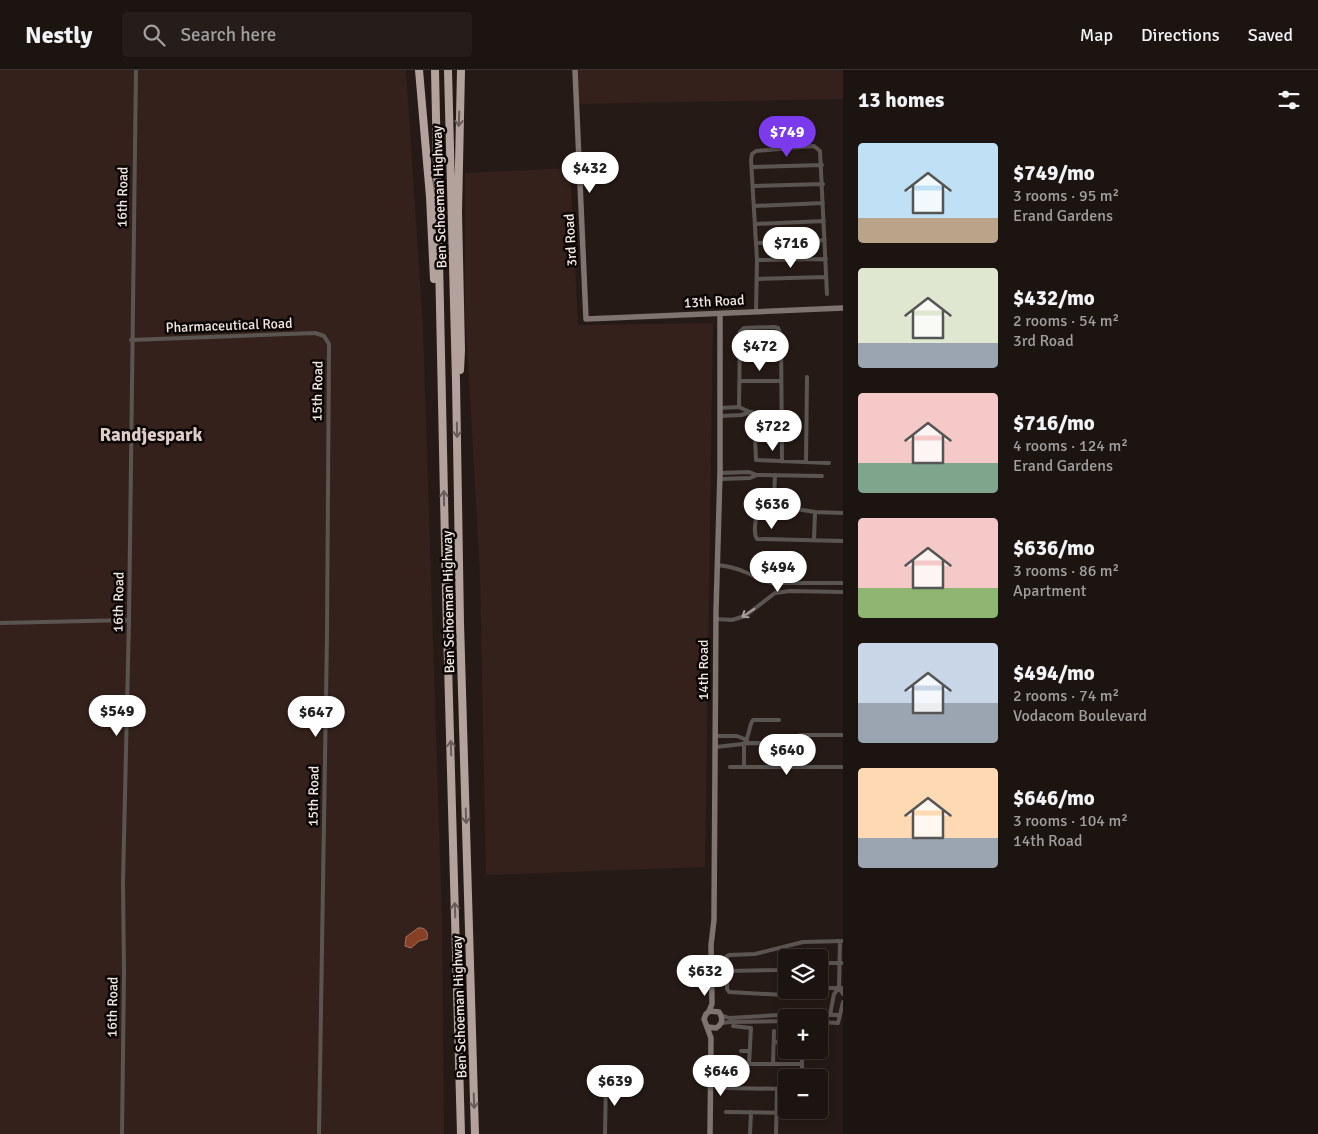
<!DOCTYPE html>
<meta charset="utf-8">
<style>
body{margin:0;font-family:Signika,sans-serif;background:#251d19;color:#f1f3f6;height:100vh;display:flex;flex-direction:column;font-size:19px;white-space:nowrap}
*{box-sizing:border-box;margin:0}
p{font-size:16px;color:#a09e9f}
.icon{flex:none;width:28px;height:28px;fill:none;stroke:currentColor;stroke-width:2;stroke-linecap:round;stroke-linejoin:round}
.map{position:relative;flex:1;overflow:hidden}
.sheet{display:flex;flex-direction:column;background:#1c1410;width:475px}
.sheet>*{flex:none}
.buttons{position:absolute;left:778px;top:879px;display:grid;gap:10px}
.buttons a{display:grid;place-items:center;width:50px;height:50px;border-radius:5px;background:#1c1410;box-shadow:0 2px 8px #0003,0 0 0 1px #3a3330;font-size:25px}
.price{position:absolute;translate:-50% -42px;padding:0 11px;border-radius:18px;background:#fff;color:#222;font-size:16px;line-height:32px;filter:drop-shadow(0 1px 2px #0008)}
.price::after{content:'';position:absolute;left:50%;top:30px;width:15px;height:11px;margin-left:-8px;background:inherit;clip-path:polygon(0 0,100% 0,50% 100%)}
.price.active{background:#7c3aed;color:#fff}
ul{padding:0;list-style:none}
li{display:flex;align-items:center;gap:15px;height:125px;padding:0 15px}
li span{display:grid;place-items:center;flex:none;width:140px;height:100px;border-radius:5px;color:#555}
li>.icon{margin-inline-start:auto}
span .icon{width:60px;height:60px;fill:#fffc;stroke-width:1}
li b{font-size:21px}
h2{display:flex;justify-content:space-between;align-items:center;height:60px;padding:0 15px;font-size:21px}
header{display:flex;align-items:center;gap:30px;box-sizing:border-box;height:70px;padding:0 25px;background:#1c1410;border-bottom:1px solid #3a3330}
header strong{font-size:24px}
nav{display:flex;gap:28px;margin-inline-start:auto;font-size:18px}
.search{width:350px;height:45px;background:#251d19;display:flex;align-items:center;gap:12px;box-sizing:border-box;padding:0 18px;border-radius:5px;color:#a09e9f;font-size:19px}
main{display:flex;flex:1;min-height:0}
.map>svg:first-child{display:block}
.built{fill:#34211b}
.water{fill:#873f26;stroke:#a7725f}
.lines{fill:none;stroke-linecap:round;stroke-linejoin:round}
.street{stroke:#5b5552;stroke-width:4}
.secondary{stroke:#7f7470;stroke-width:5.5}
.highway{stroke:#b3a29c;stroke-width:8}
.oneway{stroke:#675c58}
.oneway2{stroke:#a69e9c}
.labels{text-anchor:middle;stroke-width:5;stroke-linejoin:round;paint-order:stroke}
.street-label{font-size:14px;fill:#f2e8e5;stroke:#0b0605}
.district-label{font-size:19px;font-weight:bold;fill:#dfcdc7;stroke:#0b0605}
</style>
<header>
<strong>Nestly</strong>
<div class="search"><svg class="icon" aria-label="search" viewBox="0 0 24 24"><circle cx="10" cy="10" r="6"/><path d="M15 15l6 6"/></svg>Search here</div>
<nav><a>Map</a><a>Directions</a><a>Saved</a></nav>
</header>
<main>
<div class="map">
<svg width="843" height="1064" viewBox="0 0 843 1064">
<rect width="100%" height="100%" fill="#261a16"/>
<path class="built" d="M0,0H406L423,258L442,851L444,1064H0Z
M574,0H843V29L575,34Z
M570,98L578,255L713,253L705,797L486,805L480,505L465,237V103Z"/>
<path class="water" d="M418,858C425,857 429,862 427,869L419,871L411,878L405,876L406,867Z"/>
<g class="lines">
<path class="street" d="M752,97L822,95
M753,116L823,114
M754,136L823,133
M755,154L824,151
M756,173L825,170
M757,190L826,189
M757,209L826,207
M756,242L757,190L751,90L752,84L756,81L814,76L820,81L827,224
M131,270L315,263L324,266L329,274L327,565L319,1064
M740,311H781
M739,337L740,262L744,258L774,257L778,258L781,265L782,392
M720,338L739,337L754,344L756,390L829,393
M720,346L741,345L752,342
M806,392L807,307
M720,403L749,402L757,405L822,406
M775,405L774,428C759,434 756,441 755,457C755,462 754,464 757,469L843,471
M720,409L750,408L757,405
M774,428L790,438L815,442L843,443
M814,470L815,442
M717,495C727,496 736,498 745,502C755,506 761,511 772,513H843
M716,549L732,550L745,546L775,523L790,521L843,522
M0,553L129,550
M716,666H737L747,670
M746,670C750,663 749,655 753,650H779
M744,673V696
M716,677L751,673L786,674L800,665H843
M730,697H843
M819,893H843
M727,901L778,900L786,898
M819,918H843
M839,918L840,871
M801,920L784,925L729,922L727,919V886L730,885L755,884L803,872L843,871
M721,945L729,948L798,944L840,945L838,953L819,952
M830,945L834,924L839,918L843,924
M840,945L843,932
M721,953L730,952L786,951
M733,956L751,958L749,994
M774,972L786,973
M741,981H750
M735,994H802
M773,994L774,961
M802,1008V980
M727,1018L786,1019
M726,1042L801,1043
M122,1064L124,902L123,812L129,550L136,0
M605,1064L606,1009
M750,1064L751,1042
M776,1064L777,1019"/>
<path class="secondary" d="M575,0L586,249L843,238
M709,941L712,934L711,875L714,850L716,541L720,403V244
M708,957L716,958C723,954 723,948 719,942L710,941L706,944L704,949L711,968L710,1064"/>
<path class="highway" d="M419,0L430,127L434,209
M435,0L446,521L461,1064
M448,0L456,311L460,553L475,1064
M460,300L461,280L458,142L461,0"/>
</g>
<defs><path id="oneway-shaft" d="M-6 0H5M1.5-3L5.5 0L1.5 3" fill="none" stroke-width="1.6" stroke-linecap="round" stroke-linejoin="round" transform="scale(1.25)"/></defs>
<g class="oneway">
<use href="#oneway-shaft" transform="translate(459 49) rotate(92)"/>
<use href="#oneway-shaft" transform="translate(457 360) rotate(89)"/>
<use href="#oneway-shaft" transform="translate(444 428) rotate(-91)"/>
<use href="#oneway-shaft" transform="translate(451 678) rotate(-92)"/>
<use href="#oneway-shaft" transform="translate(466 746) rotate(88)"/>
<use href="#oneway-shaft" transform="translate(455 840) rotate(-92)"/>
<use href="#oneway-shaft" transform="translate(474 1031) rotate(88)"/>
</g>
<use class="oneway2" href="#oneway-shaft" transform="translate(748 543) rotate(146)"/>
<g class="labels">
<g class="street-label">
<text transform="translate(122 127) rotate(-89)" y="5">16th Road</text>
<text transform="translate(439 127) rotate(-92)" y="5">Ben Schoeman Highway</text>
<text transform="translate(570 170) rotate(-93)" y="5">3rd Road</text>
<text transform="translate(714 231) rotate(-3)" y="5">13th Road</text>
<text transform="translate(229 255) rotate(-2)" y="5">Pharmaceutical Road</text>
<text transform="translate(317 321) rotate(-89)" y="5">15th Road</text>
<text transform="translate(118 532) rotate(-89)" y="5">16th Road</text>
<text transform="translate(448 532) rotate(-91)" y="5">Ben Schoeman Highway</text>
<text transform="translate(703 600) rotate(-90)" y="5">14th Road</text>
<text transform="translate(313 726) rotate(-89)" y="5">15th Road</text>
<text transform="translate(112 937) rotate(-89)" y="5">16th Road</text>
<text transform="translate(459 937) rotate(-92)" y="5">Ben Schoeman Highway</text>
</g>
<g class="district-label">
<text x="151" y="371">Randjespark</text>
</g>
</g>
</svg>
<div class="buttons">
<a><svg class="icon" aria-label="layers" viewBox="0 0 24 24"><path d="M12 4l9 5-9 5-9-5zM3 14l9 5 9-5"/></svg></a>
<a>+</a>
<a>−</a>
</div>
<b class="price active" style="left:787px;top:88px">$749</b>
<b class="price" style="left:590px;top:124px">$432</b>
<b class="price" style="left:791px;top:199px">$716</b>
<b class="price" style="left:760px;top:302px">$472</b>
<b class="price" style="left:773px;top:382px">$722</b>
<b class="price" style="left:772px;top:460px">$636</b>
<b class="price" style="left:778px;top:523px">$494</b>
<b class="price" style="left:117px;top:667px">$549</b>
<b class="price" style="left:316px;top:668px">$647</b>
<b class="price" style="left:787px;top:706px">$640</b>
<b class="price" style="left:705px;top:927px">$632</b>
<b class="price" style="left:721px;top:1027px">$646</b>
<b class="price" style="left:615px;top:1037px">$639</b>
</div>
<section class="sheet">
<h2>13 homes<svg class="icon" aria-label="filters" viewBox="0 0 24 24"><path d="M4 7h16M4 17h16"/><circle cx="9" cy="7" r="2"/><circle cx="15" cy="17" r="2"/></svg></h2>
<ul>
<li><span style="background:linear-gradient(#bfe0f5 75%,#b9a48a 0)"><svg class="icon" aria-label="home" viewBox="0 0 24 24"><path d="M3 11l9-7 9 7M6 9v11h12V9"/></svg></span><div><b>$749/mo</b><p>3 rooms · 95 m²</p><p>Erand Gardens</p></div></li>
<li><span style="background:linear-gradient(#dfe7d0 75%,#9aa5b1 0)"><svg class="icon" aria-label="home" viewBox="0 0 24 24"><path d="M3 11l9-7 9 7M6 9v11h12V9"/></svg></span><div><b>$432/mo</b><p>2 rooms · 54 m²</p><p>3rd Road</p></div></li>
<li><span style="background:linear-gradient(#f6c9c9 70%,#7fa58c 0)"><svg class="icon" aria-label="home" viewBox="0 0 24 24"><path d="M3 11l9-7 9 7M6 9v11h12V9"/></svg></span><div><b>$716/mo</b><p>4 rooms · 124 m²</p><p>Erand Gardens</p></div></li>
<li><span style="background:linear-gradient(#f6c9c9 70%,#8fb573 0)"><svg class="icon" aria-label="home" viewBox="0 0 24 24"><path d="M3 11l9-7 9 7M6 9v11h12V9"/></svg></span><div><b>$636/mo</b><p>3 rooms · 86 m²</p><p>Apartment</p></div></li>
<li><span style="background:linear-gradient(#c9d6e8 60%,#9aa5b1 0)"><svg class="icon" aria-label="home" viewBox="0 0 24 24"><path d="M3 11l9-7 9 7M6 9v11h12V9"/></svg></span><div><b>$494/mo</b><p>2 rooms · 74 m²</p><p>Vodacom Boulevard</p></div></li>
<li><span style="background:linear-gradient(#ffd9b3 70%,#9aa5b1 0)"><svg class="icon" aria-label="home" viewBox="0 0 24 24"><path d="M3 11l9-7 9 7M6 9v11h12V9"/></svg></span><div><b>$646/mo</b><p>3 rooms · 104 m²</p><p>14th Road</p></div></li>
</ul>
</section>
</main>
